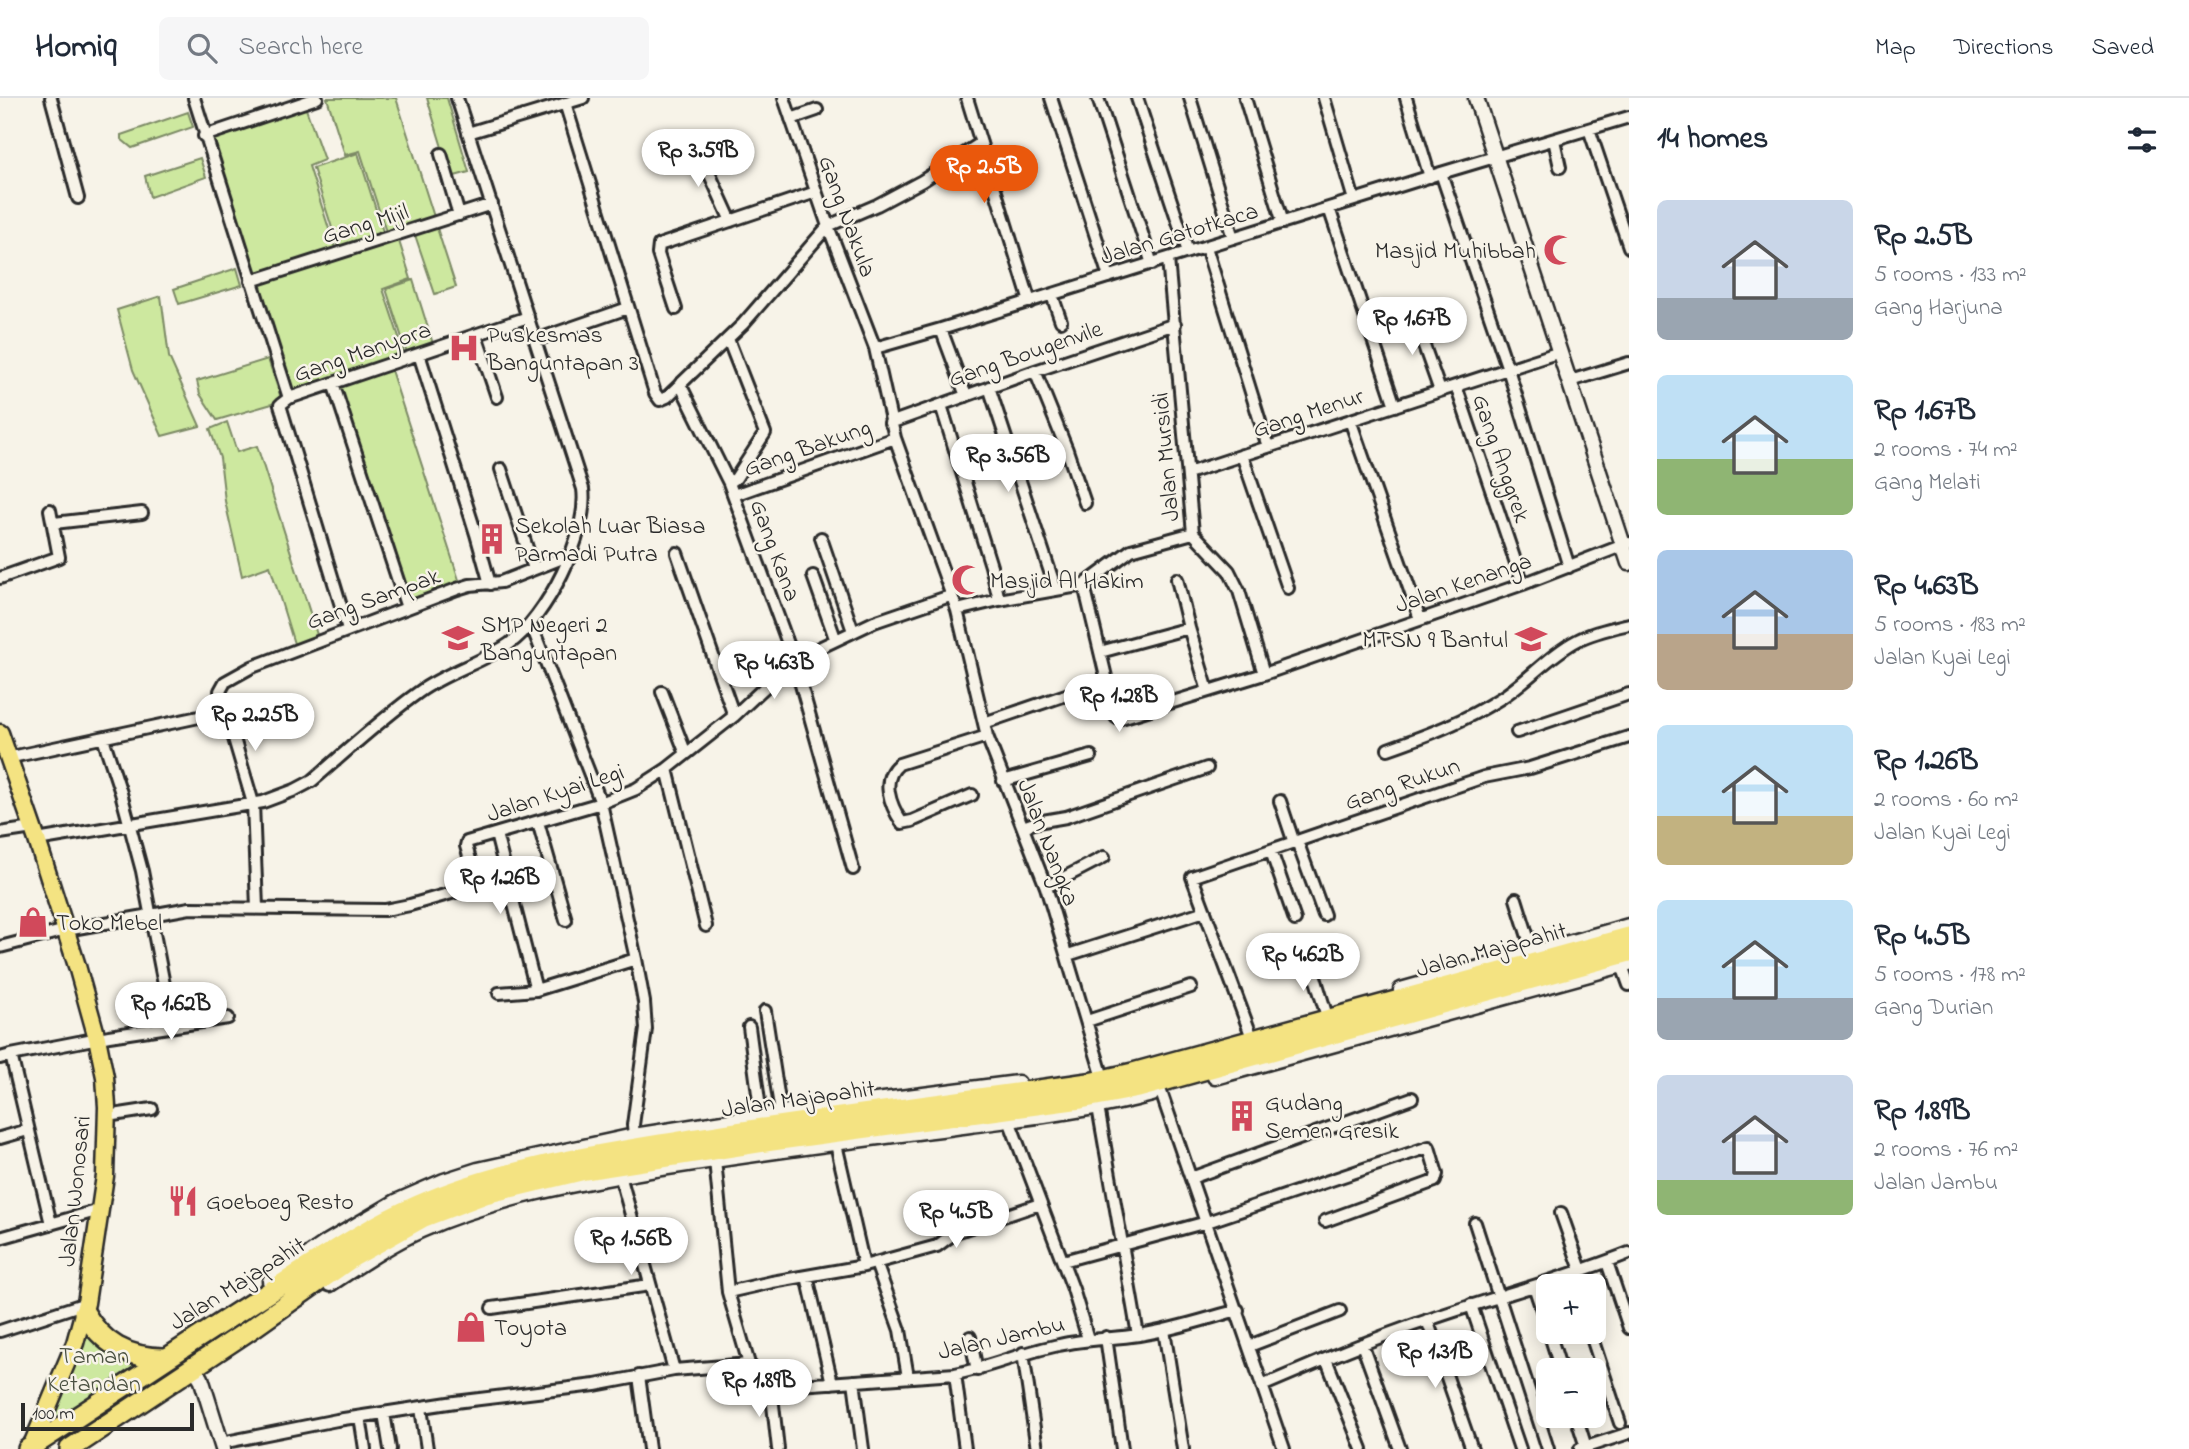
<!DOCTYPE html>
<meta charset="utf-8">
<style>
body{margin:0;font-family:"Indie Flower",sans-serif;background:#f6f6f7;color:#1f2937;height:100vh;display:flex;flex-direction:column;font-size:26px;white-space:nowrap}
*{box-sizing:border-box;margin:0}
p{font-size:23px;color:#747a83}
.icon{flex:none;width:38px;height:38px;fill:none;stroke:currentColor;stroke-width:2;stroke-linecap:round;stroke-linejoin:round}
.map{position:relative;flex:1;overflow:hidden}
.side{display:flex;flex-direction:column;background:#fff;width:560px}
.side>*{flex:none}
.tools{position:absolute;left:1536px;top:1176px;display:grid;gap:14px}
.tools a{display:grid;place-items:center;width:70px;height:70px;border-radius:10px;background:#fff;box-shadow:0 4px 18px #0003;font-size:35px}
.scale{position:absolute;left:21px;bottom:18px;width:173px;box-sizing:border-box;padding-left:7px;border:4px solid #2b2b2b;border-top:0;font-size:19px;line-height:24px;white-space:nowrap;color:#2b2b2b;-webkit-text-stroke:5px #f7f3e8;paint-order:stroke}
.price{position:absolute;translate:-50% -60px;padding:0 16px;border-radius:24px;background:#fff;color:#222;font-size:23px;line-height:46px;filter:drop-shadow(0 2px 4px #0008)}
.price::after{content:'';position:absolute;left:50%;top:42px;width:21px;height:16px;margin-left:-10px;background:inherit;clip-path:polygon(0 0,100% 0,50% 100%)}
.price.active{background:#ea580c;color:#fff}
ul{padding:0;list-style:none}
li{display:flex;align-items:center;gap:21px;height:175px;padding:0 28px}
li span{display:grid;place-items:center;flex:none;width:196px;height:140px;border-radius:10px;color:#555}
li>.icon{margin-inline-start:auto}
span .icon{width:84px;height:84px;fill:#fffc;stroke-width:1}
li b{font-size:30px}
h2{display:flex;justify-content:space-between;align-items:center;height:84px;padding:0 28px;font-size:30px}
header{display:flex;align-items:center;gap:42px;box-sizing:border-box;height:98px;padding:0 35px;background:#fff;border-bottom:2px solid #e0e1e3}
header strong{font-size:33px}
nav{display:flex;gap:38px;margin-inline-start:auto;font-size:24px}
.search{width:490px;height:63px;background:#f6f6f7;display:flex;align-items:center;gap:18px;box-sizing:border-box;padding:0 24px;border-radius:10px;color:#747a83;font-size:26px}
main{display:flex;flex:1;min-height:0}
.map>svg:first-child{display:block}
.green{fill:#cde89f;stroke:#7c8a65;stroke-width:2}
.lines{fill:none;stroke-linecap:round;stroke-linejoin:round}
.street-casing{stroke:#2b2b2b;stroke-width:16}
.secondary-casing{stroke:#2b2b2b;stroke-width:19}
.primary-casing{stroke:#2b2b2b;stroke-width:21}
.highway-casing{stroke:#2b2b2b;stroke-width:24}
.street{stroke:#f7f3e8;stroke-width:10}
.secondary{stroke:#f7f3e8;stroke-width:14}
.primary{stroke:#f4e382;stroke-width:16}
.highway{stroke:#f4e382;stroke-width:19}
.labels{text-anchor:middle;stroke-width:5;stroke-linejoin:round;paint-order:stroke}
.street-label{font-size:24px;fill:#2b2b2b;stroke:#f7f3e8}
.poi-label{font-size:24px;fill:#2b2b2b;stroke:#f7f3e8;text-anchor:start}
.park-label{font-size:24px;fill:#4b5142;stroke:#f7f3e8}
</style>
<header>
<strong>Homiq</strong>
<div class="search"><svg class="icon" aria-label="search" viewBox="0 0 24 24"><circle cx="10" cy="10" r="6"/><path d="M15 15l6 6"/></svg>Search here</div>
<nav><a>Map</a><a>Directions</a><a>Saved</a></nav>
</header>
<main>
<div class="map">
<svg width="1629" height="1351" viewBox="0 0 1629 1351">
<rect width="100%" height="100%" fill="#f7f3e8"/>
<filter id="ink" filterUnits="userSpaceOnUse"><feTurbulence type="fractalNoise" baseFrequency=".0143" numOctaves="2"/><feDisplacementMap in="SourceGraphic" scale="14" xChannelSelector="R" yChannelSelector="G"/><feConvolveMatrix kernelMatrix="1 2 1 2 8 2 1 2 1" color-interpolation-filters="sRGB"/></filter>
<g filter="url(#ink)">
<path class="green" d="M327,0H396L435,122L387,137L360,53L345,57Z
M427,0H447L469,74L451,79Z
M305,8L324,62L309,68L336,153L252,179L208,39Z
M188,14L193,29L132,50L121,41V37Z
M358,55L384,137L339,152L313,70Z
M200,60L206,79L150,99L145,78Z
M436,127L456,189L435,196L414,134Z
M398,140L411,181L383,191L405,257L291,294L256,186Z
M237,170L242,187L179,206L174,191Z
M413,182L434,249L408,258L386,191Z
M161,198L169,259L200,328L162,338L133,272L117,212Z
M268,261L281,300L272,306L217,322L200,296L197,283Z
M390,269L460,485L405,503L335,287Z
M227,324L237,354L257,348L318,540L295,549L270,468L242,478L225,403L220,360L210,331Z
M81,1227L147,1265L39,1338Z"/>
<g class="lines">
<defs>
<path id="street" d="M51,0L78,100
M194,0L289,300
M784,0L828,128L875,250L895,340L957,512L987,638L1046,789L1101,973
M967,0L1030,204
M1051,0L1109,179
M1098,0L1152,166
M1137,0L1188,154
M1190,0L1233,140
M1245,0L1283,125
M1324,0L1354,102
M1406,0L1430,79
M565,5L655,295L660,302L667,299L743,226L828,128L877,107L922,83L981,45
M791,21L817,12
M1589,31L1629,149
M468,35L583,0
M204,38L317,0
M1554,42L1560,69
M696,46L731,123
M441,56L459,117
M1441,75L1508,271L1569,469
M1329,110L1395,308
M1206,149L1268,349
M1168,161L1193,435L1229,473L1239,493L1264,576
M251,183L492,106
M1052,197L1061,223
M676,211L658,156L659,147L816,94
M1412,214L1440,293
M941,231L966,298
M476,237L497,299
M728,241L765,335L736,380L729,385
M536,242L628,210
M875,250L941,231L1441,75L1629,19
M419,256L476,436L490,486
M1035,273L1067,352L1085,405
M1570,283L1629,265
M333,285L407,510
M680,286L729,385L794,562L853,771
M1456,288L1523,486
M989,289L1056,492
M941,307L991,468L999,502
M1350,322L1420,521
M890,325L1035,273L1175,226
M1242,357L1288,490
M501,371L534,471
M1188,375L1560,254
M734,397L895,340
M54,425L142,415
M821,440L853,533
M677,455L734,618
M813,478L835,540
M0,480L59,459L50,412
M1177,481L1189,530L1208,593
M1084,487L1107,583
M957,512L999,502L1084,487L1131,452L1193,435
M531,526L601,705L636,861L644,904L646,931L633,1027L634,1038
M348,531L280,307L289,300L528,219
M1100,554L1189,530
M662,594L686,656
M984,625L1107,583L1115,616L1116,619L1121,620L1264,576L1523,486L1629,445
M1517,634L1629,596
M103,640L121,695L142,773L172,928
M1388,651C1428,637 1465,623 1501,600C1528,583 1549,557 1578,542C1593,534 1612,530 1629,526
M7,660L227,613
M667,671L706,828
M1003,683L1091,658
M972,697L912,723L902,725C890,707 880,681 899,666L987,638
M1280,703L1294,745
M538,724L566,822
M1023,729L1037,724L1066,719L1207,670
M0,735L33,730
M496,736L536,892
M37,742L263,704L295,692L312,683C347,653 381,621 419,594C447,574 481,565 509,546C546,520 589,436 583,391L457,0
M1297,743L1324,817
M1271,753L1295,822
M1046,789L1104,759
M1516,801L1533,855
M257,810L253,705L220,593L225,584L252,569L457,491L470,487L501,484L570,457
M0,849L66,832L190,810L385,812L410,807L469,790L475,787L476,782L466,748L467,744L601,705L636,691L667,671L734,618L794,562L874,524L950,498
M1068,857L1205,813
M1618,868L1624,873L1629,887
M1312,869L1325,912
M499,895L536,892L636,861
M765,913L781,1015
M1087,923L1191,889
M749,929L761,1018
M1250,934L1192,779L1484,679L1530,670L1629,639
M11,957L109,938L228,920
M0,960L11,957L51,1126
M1161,994L1284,1351
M1098,1009L1138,1237
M107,1018L152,1011
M1009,1022L1073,1191L1088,1241
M0,1040L28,1032
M836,1046L864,1168
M715,1062L728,1194L749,1266L771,1289L778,1351
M620,1077L674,1272
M1191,1080L1412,1000
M1561,1115L1581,1172
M1475,1125L1548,1351
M0,1140L100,1112
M1063,1163L1207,1124L1429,1049L1437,1076L1435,1083L1325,1123
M1607,1164L1629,1230
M876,1165L900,1232L908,1279
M807,1178L832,1285
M1534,1188L1549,1233
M728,1194L772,1184L864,1168L937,1148L956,1134L1040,1106
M1471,1207L1520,1351
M492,1210L650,1187
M1427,1222L1472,1351
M1164,1232L1183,1351
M0,1233L86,1205
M1549,1234L1561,1272
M1590,1234L1620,1325
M970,1239L977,1272
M1106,1239L1122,1351
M1362,1246L1400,1351
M1249,1248L1340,1213
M1023,1255L1037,1351
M1326,1261L1362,1351
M955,1276L965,1351
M639,1278L649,1351
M854,1283L863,1351
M1262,1288C1318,1264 1374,1240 1431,1221C1497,1198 1564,1181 1629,1155
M771,1289L955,1276C991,1269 1023,1254 1059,1247C1085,1241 1112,1241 1139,1237C1172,1232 1205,1221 1238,1212
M421,1310L427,1351
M384,1315L390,1351
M1576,1318L1585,1346
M360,1319L365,1351
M221,1345L337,1322L455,1304L595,1287L674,1272L749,1266
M1580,1351L1629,1335"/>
<path id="secondary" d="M1476,0L1629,465
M1401,892L1629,828
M1215,979L1629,865
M270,1183L326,1145L396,1104L444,1083L478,1072L634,1038L781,1015L1018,985
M330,1186C359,1167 389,1146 421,1132C495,1099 576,1085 656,1071C760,1054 865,1041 970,1027C1031,1019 1093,1012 1152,996
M193,1269L201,1280L223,1351"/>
<path id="primary" d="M0,635L37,742L77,868L97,940L105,979L107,1009L105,1078L86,1205L75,1245L31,1349"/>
<path id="highway" d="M84,1214C102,1246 128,1260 164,1260
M28,1351C112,1297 194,1241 279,1188C324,1159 369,1128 418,1107C502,1070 595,1057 685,1042C819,1020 954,1004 1089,985L1133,975L1629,839
M70,1351L254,1229L353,1159L424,1119L485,1096L585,1072L772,1043L1081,1001L1138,990L1629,854"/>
</defs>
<use href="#street" class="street-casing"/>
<use href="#secondary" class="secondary-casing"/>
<use href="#primary" class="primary-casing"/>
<use href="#highway" class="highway-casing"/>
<use href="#street" class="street"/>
<use href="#secondary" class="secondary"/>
<use href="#primary" class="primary"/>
<use href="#highway" class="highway"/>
</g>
</g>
<defs>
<symbol id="mosque-bare" viewBox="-9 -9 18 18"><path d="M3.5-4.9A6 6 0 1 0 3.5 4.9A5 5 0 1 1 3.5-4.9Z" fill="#d1495b" stroke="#f7f3e8" stroke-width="2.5" paint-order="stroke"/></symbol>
<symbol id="hospital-bare" viewBox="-9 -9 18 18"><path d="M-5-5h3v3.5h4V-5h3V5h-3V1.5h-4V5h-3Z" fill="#d1495b" stroke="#f7f3e8" stroke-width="2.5" paint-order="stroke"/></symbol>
<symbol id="building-bare" viewBox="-9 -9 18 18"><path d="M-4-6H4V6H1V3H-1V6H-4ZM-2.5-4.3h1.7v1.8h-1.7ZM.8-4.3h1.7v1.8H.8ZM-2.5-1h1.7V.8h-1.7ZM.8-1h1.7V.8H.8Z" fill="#d1495b" stroke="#f7f3e8" stroke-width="2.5" paint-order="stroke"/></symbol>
<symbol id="school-bare" viewBox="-9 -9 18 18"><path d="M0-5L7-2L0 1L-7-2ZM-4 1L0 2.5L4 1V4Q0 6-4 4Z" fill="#d1495b" stroke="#f7f3e8" stroke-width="2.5" paint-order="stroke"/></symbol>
<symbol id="shop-bare" viewBox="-9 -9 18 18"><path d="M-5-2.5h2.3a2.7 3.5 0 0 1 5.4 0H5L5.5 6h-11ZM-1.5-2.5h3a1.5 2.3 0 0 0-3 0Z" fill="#d1495b" stroke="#f7f3e8" stroke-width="2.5" paint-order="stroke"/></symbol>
<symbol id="restaurant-bare" viewBox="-9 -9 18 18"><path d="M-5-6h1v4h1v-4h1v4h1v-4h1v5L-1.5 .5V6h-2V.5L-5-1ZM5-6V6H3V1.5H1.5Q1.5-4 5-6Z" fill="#d1495b" stroke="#f7f3e8" stroke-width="2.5" paint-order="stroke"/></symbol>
</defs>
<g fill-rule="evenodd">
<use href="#mosque-bare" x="1537" y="130" width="44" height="44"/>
<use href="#hospital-bare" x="442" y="228" width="44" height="44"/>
<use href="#building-bare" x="470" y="419" width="44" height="44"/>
<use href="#mosque-bare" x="945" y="460" width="44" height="44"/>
<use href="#school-bare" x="436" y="518" width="44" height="44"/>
<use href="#school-bare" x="1509" y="519" width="44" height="44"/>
<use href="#shop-bare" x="11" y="802" width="44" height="44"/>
<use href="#building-bare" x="1220" y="996" width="44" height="44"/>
<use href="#restaurant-bare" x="161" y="1081" width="44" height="44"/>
<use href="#shop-bare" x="449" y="1207" width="44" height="44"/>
</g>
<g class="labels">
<g class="street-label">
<text transform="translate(848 118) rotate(70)" y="8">Gang Nakula</text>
<text transform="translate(365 125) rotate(-17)" y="8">Gang Mijil</text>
<text transform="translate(1179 135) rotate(-17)" y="8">Jalan Gatotkaca</text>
<text transform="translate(362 253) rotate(-19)" y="8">Gang Manyora</text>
<text transform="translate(1025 255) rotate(-19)" y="8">Gang Bougenvile</text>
<text transform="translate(1308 314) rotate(-18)" y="8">Gang Menur</text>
<text transform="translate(807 349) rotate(-19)" y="8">Gang Bakung</text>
<text transform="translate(1165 359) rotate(-95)" y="8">Jalan Mursidi</text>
<text transform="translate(1502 360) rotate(71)" y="8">Gang Anggrek</text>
<text transform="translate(776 452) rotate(70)" y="8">Gang Kana</text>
<text transform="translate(1463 484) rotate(-19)" y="8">Jalan Kenanga</text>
<text transform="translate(373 500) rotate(-20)" y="8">Gang Sampak</text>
<text transform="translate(1402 685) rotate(-19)" y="8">Gang Rukun</text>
<text transform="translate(555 694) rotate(-18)" y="8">Jalan Kyai Legi</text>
<text transform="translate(1049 744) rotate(69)" y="8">Jalan Nangka</text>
<text transform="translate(1491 851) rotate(-15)" y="8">Jalan Majapahit</text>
<text transform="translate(798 1000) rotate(-8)" y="8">Jalan Majapahit</text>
<text transform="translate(74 1093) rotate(-84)" y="8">Jalan Wonosari</text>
<text transform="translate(237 1185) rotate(-32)" y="8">Jalan Majapahit</text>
<text transform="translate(1001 1239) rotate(-13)" y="8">Jalan Jambu</text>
</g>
<g class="poi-label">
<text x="1536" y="160" text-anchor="end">Masjid Muhibbah</text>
<text x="487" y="244">Puskesmas<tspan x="487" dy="28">Banguntapan 3</tspan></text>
<text x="515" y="435">Sekolah Luar Biasa<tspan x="515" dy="28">Parmadi Putra</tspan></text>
<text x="990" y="490">Masjid Al Hakim</text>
<text x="481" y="534">SMP Negeri 2<tspan x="481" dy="28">Banguntapan</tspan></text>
<text x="1508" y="549" text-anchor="end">MTSN 9 Bantul</text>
<text x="56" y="832">Toko Mebel</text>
<text x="1265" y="1012">Gudang<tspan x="1265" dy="28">Semen Gresik</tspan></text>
<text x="206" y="1111">Goeboeg Resto</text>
<text x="494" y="1237">Toyota</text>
</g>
<g class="park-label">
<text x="94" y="1265">Taman<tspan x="94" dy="28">Ketandan</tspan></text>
</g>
</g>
</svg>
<div class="tools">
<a>+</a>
<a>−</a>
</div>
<div class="scale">100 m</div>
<b class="price" style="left:698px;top:91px">Rp 3.59B</b>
<b class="price active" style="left:984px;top:107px">Rp 2.5B</b>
<b class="price" style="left:1412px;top:259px">Rp 1.67B</b>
<b class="price" style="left:1008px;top:396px">Rp 3.56B</b>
<b class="price" style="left:774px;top:603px">Rp 4.63B</b>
<b class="price" style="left:1119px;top:636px">Rp 1.28B</b>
<b class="price" style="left:255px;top:655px">Rp 2.25B</b>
<b class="price" style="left:500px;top:818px">Rp 1.26B</b>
<b class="price" style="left:1303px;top:895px">Rp 4.62B</b>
<b class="price" style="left:171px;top:944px">Rp 1.62B</b>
<b class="price" style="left:956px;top:1152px">Rp 4.5B</b>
<b class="price" style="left:631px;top:1179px">Rp 1.56B</b>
<b class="price" style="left:1435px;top:1292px">Rp 1.31B</b>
<b class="price" style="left:759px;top:1321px">Rp 1.89B</b>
</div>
<section class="side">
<h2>14 homes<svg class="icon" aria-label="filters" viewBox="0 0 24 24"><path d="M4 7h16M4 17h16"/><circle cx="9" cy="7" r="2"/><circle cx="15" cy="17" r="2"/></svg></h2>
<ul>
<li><span style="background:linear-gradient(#c9d6e8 70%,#9aa5b1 0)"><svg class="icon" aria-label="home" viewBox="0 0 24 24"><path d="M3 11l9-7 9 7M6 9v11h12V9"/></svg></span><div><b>Rp 2.5B</b><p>5 rooms · 133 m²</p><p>Gang Harjuna</p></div></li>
<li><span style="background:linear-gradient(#bfe0f5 60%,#8fb573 0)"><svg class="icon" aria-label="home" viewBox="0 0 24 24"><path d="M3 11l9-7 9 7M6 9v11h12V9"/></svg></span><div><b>Rp 1.67B</b><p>2 rooms · 74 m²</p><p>Gang Melati</p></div></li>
<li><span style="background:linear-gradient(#a9c7e8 60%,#b9a48a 0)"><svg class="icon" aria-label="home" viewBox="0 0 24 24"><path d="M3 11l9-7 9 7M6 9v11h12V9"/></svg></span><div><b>Rp 4.63B</b><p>5 rooms · 183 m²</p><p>Jalan Kyai Legi</p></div></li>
<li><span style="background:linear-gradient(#bfe0f5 65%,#c2b280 0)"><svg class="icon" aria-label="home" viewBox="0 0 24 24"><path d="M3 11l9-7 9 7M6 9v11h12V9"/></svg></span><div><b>Rp 1.26B</b><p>2 rooms · 60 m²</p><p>Jalan Kyai Legi</p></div></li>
<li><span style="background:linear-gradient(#bfe0f5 70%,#9aa5b1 0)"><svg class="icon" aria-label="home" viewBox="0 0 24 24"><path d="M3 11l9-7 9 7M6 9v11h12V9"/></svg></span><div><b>Rp 4.5B</b><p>5 rooms · 178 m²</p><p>Gang Durian</p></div></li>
<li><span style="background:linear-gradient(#c9d6e8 75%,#8fb573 0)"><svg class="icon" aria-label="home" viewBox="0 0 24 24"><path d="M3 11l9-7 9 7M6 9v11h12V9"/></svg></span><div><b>Rp 1.89B</b><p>2 rooms · 76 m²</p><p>Jalan Jambu</p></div></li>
</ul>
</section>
</main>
